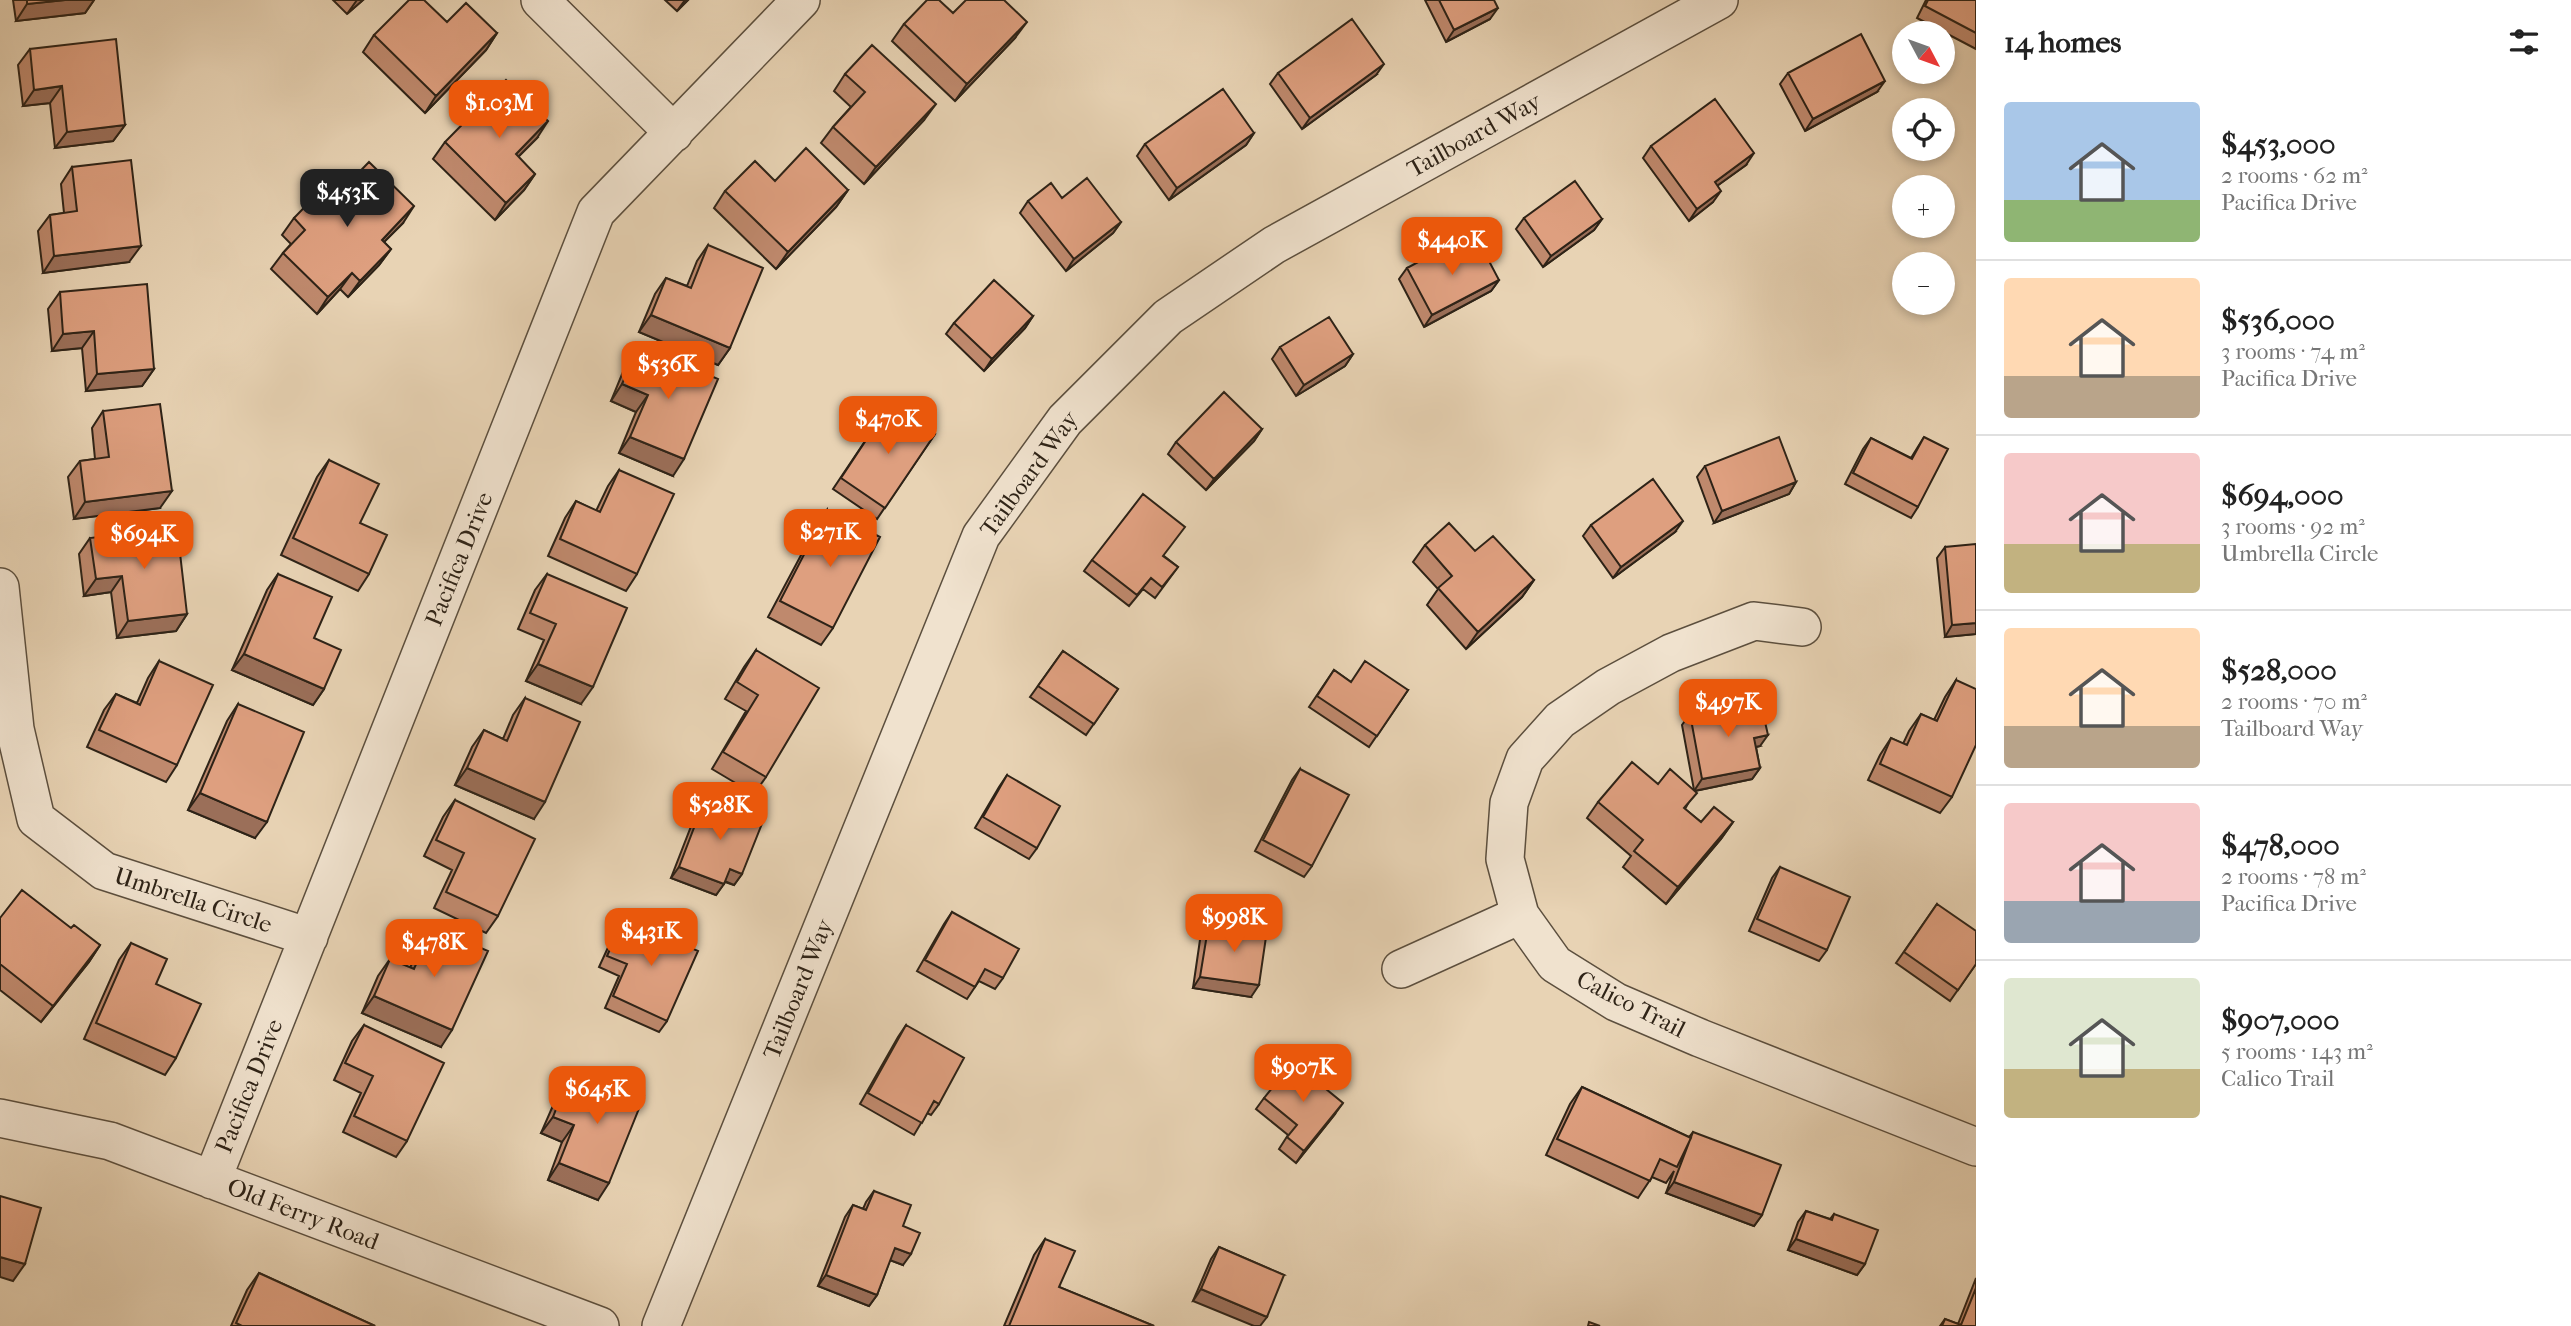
<!DOCTYPE html>
<meta charset="utf-8">
<style>
body{margin:0;font-family:"IM FELL French Canon",serif;background:#f2f2f2;color:#222;height:100vh;display:flex;flex-direction:column;font-size:26px;white-space:nowrap}
*{box-sizing:border-box;margin:0}
p{font-size:23px;color:#767676}
.icon{flex:none;width:38px;height:38px;fill:none;stroke:currentColor;stroke-width:2;stroke-linecap:round;stroke-linejoin:round}
.map{position:relative;flex:1;overflow:hidden}
.details{display:flex;flex-direction:column;background:#fff;width:595px}
.details>*{flex:none}
.needle{width:46px;rotate:131deg}
.controls{position:absolute;left:1892px;top:21px;display:grid;gap:14px}
.controls a{display:grid;place-items:center;width:63px;height:63px;border-radius:50%;background:#fff;box-shadow:0 4px 10px #0003;font-size:35px}
.price{position:absolute;translate:-50% -60px;padding:0 16px;border-radius:14px;background:#ea580c;color:#fff;font-size:23px;line-height:46px;filter:drop-shadow(0 2px 4px #0008)}
.price::after{content:'';position:absolute;left:50%;top:42px;width:21px;height:16px;margin-left:-10px;background:inherit;clip-path:polygon(0 0,100% 0,50% 100%)}
.price.current{background:#222;color:#fff}
ul{padding:0;list-style:none}
li{display:flex;align-items:center;gap:21px;height:175px;padding:0 28px}
li+li{border-top:2px solid #e0e0e0}
li span{display:grid;place-items:center;flex:none;width:196px;height:140px;border-radius:7px;color:#555}
li>.icon{margin-inline-start:auto}
span .icon{width:84px;height:84px;fill:#fffc;stroke-width:1}
li b{font-size:30px}
h2{display:flex;justify-content:space-between;align-items:center;height:84px;padding:0 28px;font-size:30px}
main{display:flex;flex:1;min-height:0}
.map>svg:first-child{display:block}
.lines{fill:none;stroke-linecap:round;stroke-linejoin:round}
.minor-casing{stroke:#5c4f3e;stroke-width:40}
.minor{stroke:#f0e2ce;stroke-width:37}
.wall{fill:#bf896d;stroke:#2e2317;stroke-width:2}
.shaded-wall{fill:#9b6f59;stroke:#2e2317;stroke-width:2}
.building{fill:#de9f7f;stroke:#2e2317;stroke-width:2}
.labels{text-anchor:middle;stroke-width:5;stroke-linejoin:round;paint-order:stroke}
.street-label{font-size:24px;fill:#2e2317;stroke:#f0e2ce}
</style>
<main>
<div class="map">
<svg width="1976" height="1326" viewBox="0 0 1976 1326">
<rect width="100%" height="100%" fill="#e8d3b4"/>
<filter id="stains"><feTurbulence type="fractalNoise" baseFrequency=".00286" numOctaves="4"/><feColorMatrix values="0 0 0 0 .2 0 0 0 0 .09 0 0 0 0 .02 0 0 0 .5 -.17"/></filter>
<radialGradient id="worn" r=".72"><stop offset=".6" stop-color="#630" stop-opacity="0"/><stop offset="1" stop-color="#630" stop-opacity=".3"/></radialGradient>
<g class="lines">
<defs>
<path id="minor" d="M540,0L674,133
M0,587L15,729L36,819L104,871L309,937
M1802,627L1754,621L1671,653L1608,687L1560,720L1525,759L1509,803L1505,859L1520,915L1555,964L1616,1002L1700,1038L1976,1147
M1401,969L1520,915
M0,1118L110,1141L600,1326
M212,1180L596,212L801,0
M661,1326L981,536L1065,420L1168,317L1274,245L1719,0"/>
</defs>
<use href="#minor" class="minor-casing"/>
<use href="#minor" class="minor"/>
</g>
<path class="wall" d="M13,0H94L85,13L16,21Z
M333,0H363L347,14Z
M665,0H688L677,11Z
M1425,0H1494L1490,19L1446,42Z
M1926,0H1976V49L1917,18Z
M953,13L1015,38L955,101L892,41L904,24Z
M447,22L497,33L486,50L425,113L363,52L374,35Z
M30,49L125,125L113,141L55,148L50,103L23,106L18,65Z
M1278,73L1376,75L1302,129L1270,84Z
M1788,73L1877,92L1805,131L1780,84Z
M845,74L924,120L864,184L821,143L833,127L851,107L834,91Z
M1254,133L1246,145L1169,200L1137,156L1145,144Z
M537,138L518,157L535,174L524,190L495,220L433,159L445,142Z
M1651,146L1746,165L1717,186L1713,202L1689,221L1643,158Z
M72,167L129,262L43,273L38,231L50,215L64,213L61,184Z
M848,190L836,207L776,269L714,208L725,191Z
M339,193L403,223L384,242L391,249L379,265L348,297L340,289L317,314L271,269L283,253L291,244L282,235L294,218Z
M1062,198L1121,222L1113,233L1066,271L1020,213L1028,201Z
M1524,218L1602,219L1594,230L1543,267L1516,229Z
M708,245L730,348L718,365L639,332L655,294L666,278L687,286L697,261Z
M1456,257L1499,280L1491,291L1424,327L1399,279L1407,268Z
M60,292L154,369L142,386L86,391L82,348L52,351L48,309Z
M1033,316L1025,328L984,371L946,334L954,323Z
M639,345L673,476L619,453L636,412L611,401L627,362Z
M1280,347L1353,354L1345,366L1296,396L1272,359Z
M890,404L935,434L877,519L833,489Z
M103,411L160,508L74,519L68,477L80,461L95,459L92,428Z
M1262,429L1254,441L1206,490L1168,454L1176,442Z
M1924,437L1918,507L1911,518L1845,484L1863,449L1871,438L1911,458Z
M329,460L360,523L369,574L358,591L281,555L317,477Z
M1705,466L1796,482L1789,494L1714,523L1697,477Z
M619,470L637,574L626,591L548,556L565,518L576,501L596,511L608,486Z
M827,510L833,628L821,645L768,617L816,527Z
M1591,525L1675,532L1613,578L1583,536Z
M90,538L187,614L176,631L117,638L111,592L84,596L79,554Z
M1425,545L1475,551L1534,580L1522,597L1466,649L1427,605L1438,589L1413,562Z
M1945,547L1976,634L1945,637L1937,558Z
M1164,556L1178,567L1155,598L1143,589L1129,606L1084,571L1092,560Z
M278,574L314,638L324,689L313,705L232,670L267,590Z
M547,574L581,704L526,681L544,640L518,629L535,590Z
M756,650L766,777L754,794L712,769L746,711L725,699L744,667Z
M1063,651L1118,689L1086,735L1030,697Z
M159,661L177,765L166,782L87,747L104,710L116,694L137,703L148,678Z
M1334,670L1351,682L1408,690L1369,747L1309,707Z
M1956,680L1952,797L1940,813L1868,780L1880,755L1891,738L1903,744L1909,731L1921,714L1934,720L1945,697Z
M525,698L534,819L455,785L472,747L484,730L503,739L513,715Z
M238,704L255,838L188,810L227,721Z
M1690,714L1760,746L1756,747L1760,768L1752,779L1695,791L1685,809L1701,822H1733L1721,839L1666,904L1623,867L1631,856L1587,818L1598,802L1658,784L1694,790L1682,725Z
M1300,769L1312,866L1304,877L1255,851L1292,780Z
M1007,775L1037,848L1029,859L975,828L999,787Z
M705,799L742,874L734,885L725,882L716,895L671,878L697,811Z
M455,800L498,916L486,933L434,908L452,870L424,856L443,817Z
M1780,867L1827,950L1819,961L1749,931L1772,878Z
M1937,904L1976,964L1950,1001L1896,963Z
M952,912L1003,978L995,989L979,981L967,999L917,971L944,924Z
M0,918L71,928L100,945L89,962L41,1022L0,990Z
M624,918L667,1021L659,1032L605,1008L619,976L599,967L616,930Z
M1209,922L1251,997L1193,988L1201,933Z
M432,927L441,1047L362,1013L378,976L390,959L410,968L421,943Z
M131,943L156,984L176,1058L165,1075L84,1039L119,960Z
M364,1025L407,1141L396,1157L343,1132L361,1093L334,1080L352,1041Z
M906,1025L939,1104L931,1115L927,1113L914,1135L860,1104L898,1037Z
M593,1076L598,1200L548,1180L562,1142L541,1133L555,1101L566,1084L583,1091Z
M1582,1087L1689,1137L1693,1132L1762,1215L1754,1226L1666,1193L1674,1171L1666,1183L1652,1177L1638,1198L1546,1155L1570,1104Z
M1264,1098L1335,1114L1296,1163L1279,1149L1288,1135L1256,1109Z
M874,1191L903,1226V1265L890,1260L877,1295L869,1306L818,1286L845,1217L853,1205L863,1209L866,1202Z
M1806,1211L1830,1219L1834,1214L1865,1264L1857,1275L1788,1250L1798,1222Z
M1045,1239L1059,1287L1154,1326H1004L1034,1255Z
M1219,1247L1284,1275L1193,1301L1211,1259Z
M259,1273L375,1326H231L247,1290Z
M1976,1278V1326H1940L1945,1319L1958,1324Z"/>
<path class="shaded-wall" d="M65,0H94L85,13L16,21L27,4Z
M357,0H363L347,14Z
M685,0H688L677,11Z
M1498,8L1490,19L1446,42L1454,30Z
M1027,22L1015,38L955,101L967,84Z
M497,33L486,50L425,113L436,96Z
M1384,64L1376,75L1302,129L1310,118Z
M1885,81L1877,92L1805,131L1813,119Z
M62,86L50,103L23,106L34,90Z
M936,104L924,120L864,184L876,167Z
M548,121L537,138L504,171L516,154Z
M125,125L113,141L55,148L67,132Z
M1254,133L1246,145L1169,200L1177,188Z
M1754,153L1746,165L1707,193L1715,182Z
M535,174L524,190L495,220L506,203Z
M848,190L836,207L776,269L788,252Z
M1721,191L1713,202L1689,221L1697,209Z
M414,206L403,223L370,256L382,240Z
M1602,219L1594,230L1543,267L1551,256Z
M1121,222L1113,233L1066,271L1074,259Z
M141,246L129,262L43,273L54,256Z
M391,249L379,265L348,297L360,281Z
M352,273L340,289L317,314L328,297Z
M1499,280L1491,291L1424,327L1432,315Z
M651,315L730,348L718,365L639,332Z
M1033,316L1025,328L984,371L992,359Z
M94,331L82,348L52,351L63,334Z
M1353,354L1345,366L1296,396L1304,385Z
M154,369L142,386L86,391L97,374Z
M622,384L648,395L636,412L611,401Z
M1262,429L1254,441L1206,490L1214,479Z
M630,437L684,459L673,476L619,453Z
M1796,482L1789,494L1714,523L1722,511Z
M172,491L160,508L74,519L85,502Z
M1683,521L1675,532L1613,578L1621,567Z
M122,576L111,592L84,596L96,579Z
M1534,580L1522,597L1466,649L1478,632Z
M187,614L176,631L117,638L128,621Z
M1976,623V634L1945,637L1952,625Z
M244,654L324,689L313,705L232,670Z
M538,664L593,687L581,704L526,681Z
M1768,735L1760,746L1746,749L1754,738Z
M467,768L545,802L534,819L455,785Z
M1760,768L1752,779L1694,791L1702,779Z
M200,793L267,822L255,838L188,810Z
M1733,822L1721,839L1666,904L1678,887Z
M679,867L724,884L716,895L671,878Z
M730,869L742,874L734,885L722,880Z
M100,945L89,962L41,1022L53,1006Z
M1200,977L1259,985L1251,997L1193,988Z
M374,996L452,1030L441,1047L362,1013Z
M1343,1103L1335,1114L1296,1163L1304,1151Z
M553,1117L574,1125L562,1142L541,1133Z
M559,1163L609,1183L598,1200L548,1180Z
M1674,1182L1762,1215L1754,1226L1666,1193Z
M1796,1239L1865,1264L1857,1275L1788,1250Z
M895,1248L911,1254L903,1265L887,1259Z
M0,1257L25,1264L13,1281L0,1277Z
M826,1275L877,1295L869,1306L818,1286Z
M1201,1289L1267,1317L1260,1326H1254L1193,1301Z"/>
<path class="building" d="M27,0H65L27,4Z
M409,0H424L447,22L466,3L497,33L436,96L374,35Z
M927,0H939L953,13L966,0H1004L1027,22L967,84L904,24Z
M1439,0H1494L1498,8L1454,30Z
M1928,0H1976V33L1925,6Z
M1352,19L1384,64L1310,118L1278,73Z
M1861,34L1885,81L1813,119L1788,73Z
M116,39L125,125L67,132L62,86L34,90L30,49Z
M872,45L936,104L876,167L833,127L865,92L845,74Z
M506,80L548,121L516,154L535,174L506,203L445,142Z
M1223,89L1254,133L1177,188L1145,144Z
M1715,99L1754,153L1715,182L1721,191L1697,209L1651,146Z
M806,148L848,190L788,252L725,191L755,161L775,181Z
M131,160L141,246L54,256L50,215L77,211L72,167Z
M369,162L414,206L382,240L391,249L360,281L352,273L328,297L283,253L305,230L294,218L328,183L339,193Z
M1087,178L1121,222L1074,259L1028,201L1051,183L1062,198Z
M1575,181L1602,219L1551,256L1524,218Z
M1480,244L1499,280L1432,315L1407,268L1450,245L1456,257Z
M708,245L763,268L730,348L651,315L666,278L691,288Z
M994,280L1033,316L992,359L954,323Z
M147,284L154,369L97,374L94,331L63,334L60,292Z
M1329,317L1353,354L1304,385L1280,347Z
M639,345L718,379L684,459L630,437L648,395L622,384Z
M1224,392L1262,429L1214,479L1176,442Z
M160,404L172,491L85,502L80,461L109,457L103,411Z
M890,404L935,434L885,508L841,478Z
M1779,437L1796,482L1722,511L1705,466Z
M1924,437L1948,449L1918,507L1853,473L1871,438L1912,459Z
M329,460L379,484L360,523L387,535L369,574L293,538Z
M619,470L674,494L637,574L560,539L576,501L600,512Z
M1653,479L1683,521L1621,567L1591,525Z
M1143,494L1185,527L1163,556L1178,567L1162,587L1151,578L1137,595L1092,560Z
M827,510L880,537L833,628L780,601Z
M1449,523L1475,551L1493,536L1534,580L1478,632L1438,588L1452,576L1425,545Z
M177,527L187,614L128,621L122,576L96,579L90,538Z
M1976,544V623L1952,625L1945,547Z
M278,574L332,597L314,638L341,650L324,689L244,654Z
M547,574L627,608L593,687L538,664L556,624L530,613Z
M756,650L819,688L766,777L723,752L758,695L737,682Z
M1063,651L1118,689L1094,724L1038,686Z
M159,661L213,685L177,765L99,730L116,694L140,705Z
M1365,661L1408,690L1377,736L1317,696L1334,670L1351,682Z
M1956,680L1976,689V745L1952,797L1880,764L1891,738L1907,745L1921,714L1937,721Z
M525,698L580,722L545,802L467,768L484,730L507,741Z
M1760,700L1768,735L1754,738L1760,768L1702,779L1690,714Z
M238,704L304,732L267,822L200,793Z
M1632,762L1658,784L1670,769L1697,793L1684,808L1701,822L1714,807L1733,822L1678,887L1634,851L1643,840L1598,802Z
M1300,769L1349,795L1312,866L1263,840Z
M1007,775L1060,806L1037,848L983,817Z
M705,799L763,821L742,874L730,869L724,884L679,867Z
M455,800L535,839L498,916L446,892L464,853L436,840Z
M1780,867L1850,897L1827,950L1757,919Z
M22,890L71,928L74,925L100,945L53,1006L0,964V918Z
M1937,904L1976,931V964L1958,990L1904,952Z
M952,912L1019,949L1003,978L985,969L975,987L925,960Z
M624,918L698,951L667,1021L613,996L627,964L607,956Z
M1209,922L1267,930L1259,985L1200,977Z
M432,927L488,951L452,1030L374,996L390,959L414,969Z
M131,943L167,959L156,984L201,1004L176,1058L96,1023Z
M364,1025L444,1063L407,1141L354,1116L373,1076L345,1063Z
M906,1025L964,1058L939,1104L934,1101L922,1123L868,1093Z
M1293,1062L1343,1103L1304,1151L1287,1137L1297,1125L1264,1098Z
M593,1076L644,1096L609,1183L559,1163L574,1125L553,1117L566,1084L586,1092Z
M1582,1087L1691,1138L1677,1167L1660,1159L1650,1181L1557,1139Z
M1693,1132L1781,1165L1762,1215L1674,1182Z
M874,1191L911,1205L903,1226L920,1233L911,1254L895,1248L877,1295L826,1275L853,1205L866,1210Z
M0,1196L41,1208L25,1264L0,1257Z
M1806,1211L1832,1220L1834,1214L1878,1230L1865,1264L1796,1239Z
M1045,1239L1075,1251L1059,1287L1154,1326H1009Z
M1219,1247L1284,1275L1267,1317L1201,1289Z
M259,1273L375,1326H242L236,1323Z
M1976,1288V1326H1942L1945,1319L1961,1325Z
M1589,1322L1600,1326H1588Z"/>
<g class="labels">
<g class="street-label">
<text transform="translate(1474 135) rotate(-29)" y="8">Tailboard Way</text>
<text transform="translate(1029 474) rotate(-54)" y="8">Tailboard Way</text>
<text transform="translate(459 559) rotate(-68)" y="8">Pacifica Drive</text>
<text transform="translate(193 900) rotate(18)" y="8">Umbrella Circle</text>
<text transform="translate(798 989) rotate(-68)" y="8">Tailboard Way</text>
<text transform="translate(1631 1004) rotate(27)" y="8">Calico Trail</text>
<text transform="translate(249 1086) rotate(-68)" y="8">Pacifica Drive</text>
<text transform="translate(303 1214) rotate(21)" y="8">Old Ferry Road</text>
</g>
</g>
<rect width="100%" height="100%" filter="url(#stains)"/>
<rect width="100%" height="100%" fill="url(#worn)"/>
</svg>
<div class="controls">
<a><svg class="needle" viewBox="-14 -14 28 28"><path d="M0-13l5 13h-10z" fill="#e53935"/><path d="M0 13l5-13h-10z" fill="#767676"/></svg></a>
<a><svg class="icon" aria-label="locate" viewBox="0 0 24 24"><circle cx="12" cy="12" r="6"/><path d="M12 2v4M12 18v4M2 12h4M18 12h4"/></svg></a>
<a>+</a>
<a>−</a>
</div>
<b class="price" style="left:499px;top:140px">$1.03M</b>
<b class="price current" style="left:347px;top:229px">$453K</b>
<b class="price" style="left:1452px;top:277px">$440K</b>
<b class="price" style="left:668px;top:401px">$536K</b>
<b class="price" style="left:888px;top:456px">$470K</b>
<b class="price" style="left:830px;top:569px">$271K</b>
<b class="price" style="left:144px;top:571px">$694K</b>
<b class="price" style="left:1728px;top:739px">$497K</b>
<b class="price" style="left:720px;top:842px">$528K</b>
<b class="price" style="left:1234px;top:954px">$998K</b>
<b class="price" style="left:651px;top:968px">$431K</b>
<b class="price" style="left:434px;top:979px">$478K</b>
<b class="price" style="left:1303px;top:1104px">$907K</b>
<b class="price" style="left:597px;top:1126px">$645K</b>
</div>
<section class="details">
<h2>14 homes<svg class="icon" aria-label="filters" viewBox="0 0 24 24"><path d="M4 7h16M4 17h16"/><circle cx="9" cy="7" r="2"/><circle cx="15" cy="17" r="2"/></svg></h2>
<ul>
<li><span style="background:linear-gradient(#a9c7e8 70%,#8fb573 0)"><svg class="icon" aria-label="home" viewBox="0 0 24 24"><path d="M3 11l9-7 9 7M6 9v11h12V9"/></svg></span><div><b>$453,000</b><p>2 rooms · 62 m²</p><p>Pacifica Drive</p></div></li>
<li><span style="background:linear-gradient(#ffd9b3 70%,#b9a48a 0)"><svg class="icon" aria-label="home" viewBox="0 0 24 24"><path d="M3 11l9-7 9 7M6 9v11h12V9"/></svg></span><div><b>$536,000</b><p>3 rooms · 74 m²</p><p>Pacifica Drive</p></div></li>
<li><span style="background:linear-gradient(#f6c9c9 65%,#c2b280 0)"><svg class="icon" aria-label="home" viewBox="0 0 24 24"><path d="M3 11l9-7 9 7M6 9v11h12V9"/></svg></span><div><b>$694,000</b><p>3 rooms · 92 m²</p><p>Umbrella Circle</p></div></li>
<li><span style="background:linear-gradient(#ffd9b3 70%,#b9a48a 0)"><svg class="icon" aria-label="home" viewBox="0 0 24 24"><path d="M3 11l9-7 9 7M6 9v11h12V9"/></svg></span><div><b>$528,000</b><p>2 rooms · 70 m²</p><p>Tailboard Way</p></div></li>
<li><span style="background:linear-gradient(#f6c9c9 70%,#9aa5b1 0)"><svg class="icon" aria-label="home" viewBox="0 0 24 24"><path d="M3 11l9-7 9 7M6 9v11h12V9"/></svg></span><div><b>$478,000</b><p>2 rooms · 78 m²</p><p>Pacifica Drive</p></div></li>
<li><span style="background:linear-gradient(#dfe7d0 65%,#c2b280 0)"><svg class="icon" aria-label="home" viewBox="0 0 24 24"><path d="M3 11l9-7 9 7M6 9v11h12V9"/></svg></span><div><b>$907,000</b><p>5 rooms · 143 m²</p><p>Calico Trail</p></div></li>
</ul>
</section>
</main>
